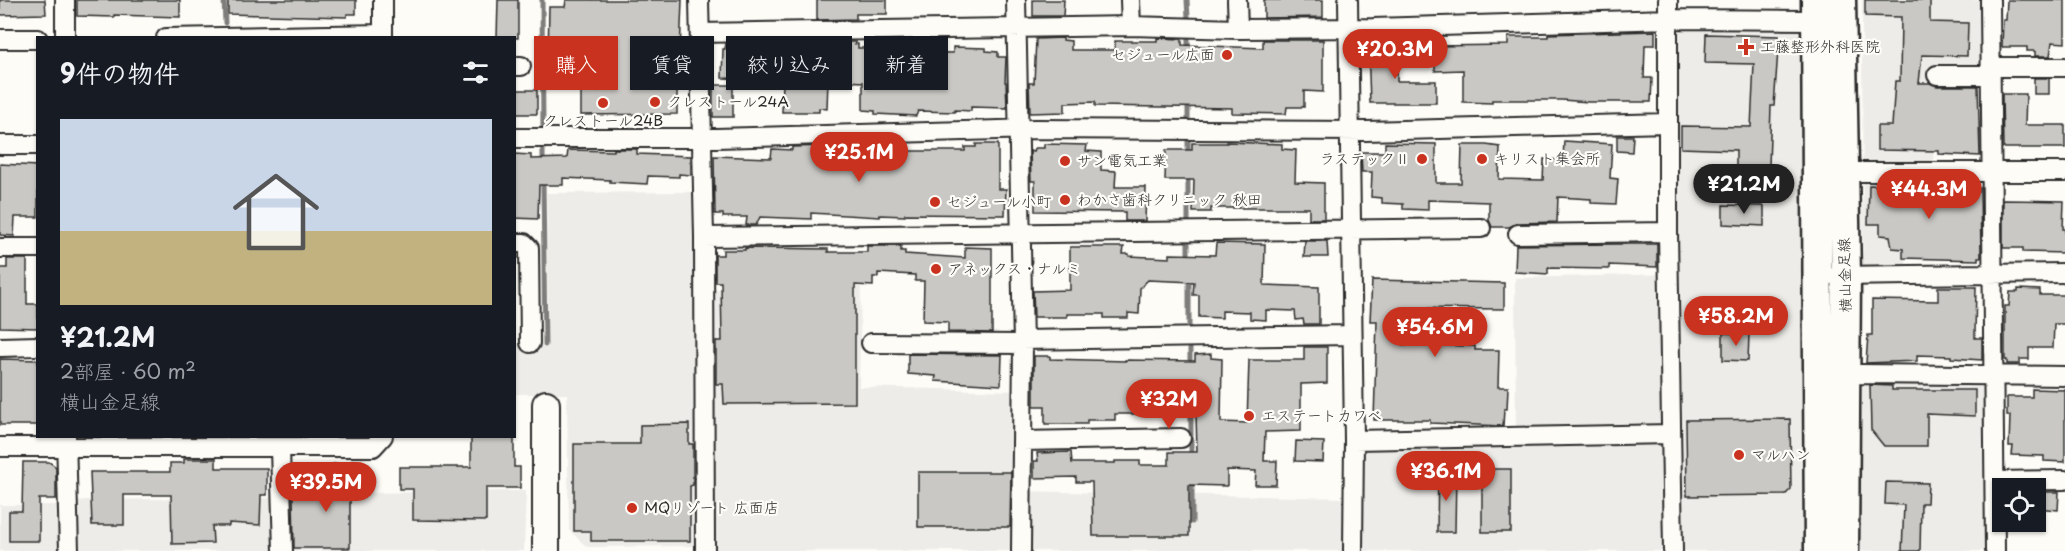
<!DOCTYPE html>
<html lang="ja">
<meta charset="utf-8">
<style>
body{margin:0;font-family:"Playpen Sans","Klee One",sans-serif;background:#20242c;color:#f1f3f6;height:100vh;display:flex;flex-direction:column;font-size:22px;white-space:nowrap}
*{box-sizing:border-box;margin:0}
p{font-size:20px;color:#9ea1a6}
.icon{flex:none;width:33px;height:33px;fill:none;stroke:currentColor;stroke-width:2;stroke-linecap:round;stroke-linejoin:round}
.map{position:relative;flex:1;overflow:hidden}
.sheet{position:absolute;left:36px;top:36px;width:480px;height:402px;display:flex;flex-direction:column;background:#171b24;border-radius:0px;box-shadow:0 2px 4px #0004}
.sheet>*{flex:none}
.top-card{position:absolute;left:534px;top:36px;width:570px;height:54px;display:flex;gap:12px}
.controls{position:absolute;left:1992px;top:478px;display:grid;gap:12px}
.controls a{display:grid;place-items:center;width:54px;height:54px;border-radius:0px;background:#171b24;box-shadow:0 2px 4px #0004;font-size:30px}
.price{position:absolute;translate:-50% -51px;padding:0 14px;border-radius:21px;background:#c8321e;color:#fff;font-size:20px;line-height:39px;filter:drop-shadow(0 2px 3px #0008)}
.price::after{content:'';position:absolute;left:50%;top:36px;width:18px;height:14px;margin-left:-9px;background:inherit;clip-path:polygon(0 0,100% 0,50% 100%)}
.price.active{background:#222;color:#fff}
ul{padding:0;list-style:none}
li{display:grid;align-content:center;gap:12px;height:318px;padding:0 24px}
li+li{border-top:2px solid #363941}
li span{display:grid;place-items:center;height:186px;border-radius:0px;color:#555}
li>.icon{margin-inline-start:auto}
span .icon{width:108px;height:108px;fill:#fffc;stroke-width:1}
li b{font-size:26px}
h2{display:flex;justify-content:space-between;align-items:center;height:72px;padding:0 24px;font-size:26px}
.tag{padding:0 21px;border-radius:0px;background:#171b24;box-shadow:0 2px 4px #0004;font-size:21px;line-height:54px}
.tag.active{background:#c8321e;color:#fff}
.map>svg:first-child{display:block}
.built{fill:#edece8}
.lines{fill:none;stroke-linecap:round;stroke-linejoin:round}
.stream{stroke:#7e7d7b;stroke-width:5}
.building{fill:#c9c8c4;stroke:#2b2b2b;stroke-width:1.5}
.street-casing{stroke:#2b2b2b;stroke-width:22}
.secondary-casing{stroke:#2b2b2b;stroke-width:30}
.primary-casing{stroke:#2b2b2b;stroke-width:33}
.street{stroke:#fdfcf7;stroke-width:18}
.secondary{stroke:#fdfcf7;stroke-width:26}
.primary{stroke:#fdfcf7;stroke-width:28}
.poi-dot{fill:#c8321e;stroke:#fdfcf7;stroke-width:2}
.labels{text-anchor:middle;stroke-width:4.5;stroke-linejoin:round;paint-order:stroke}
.poi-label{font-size:15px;fill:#2b2b2b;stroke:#fdfcf7;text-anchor:start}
.street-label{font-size:15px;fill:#2b2b2b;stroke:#fdfcf7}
</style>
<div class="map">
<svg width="2065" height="551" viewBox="0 0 2065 551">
<rect width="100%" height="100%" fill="#fdfcf7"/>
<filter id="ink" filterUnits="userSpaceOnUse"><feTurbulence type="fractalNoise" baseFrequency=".0167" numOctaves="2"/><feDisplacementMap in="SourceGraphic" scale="12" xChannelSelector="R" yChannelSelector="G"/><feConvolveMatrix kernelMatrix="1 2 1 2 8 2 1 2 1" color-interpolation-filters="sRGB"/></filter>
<g filter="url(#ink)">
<path class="built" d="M1862,0H1983L1984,68L1931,69L1930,119L1934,131L1933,170H1905L1906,268L1863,286Z
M1668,19H1806L1808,379L1986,380V551H712L710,289L861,287L859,387L1017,391L1015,491L1345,498L1360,453L1377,440L1516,441L1515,278L1674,274Z
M696,192L697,546L587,547L569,530L567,394H515L514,346L548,345L547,193Z
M526,491L524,551H0V505H57L85,500L268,498L278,494Z"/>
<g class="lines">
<path class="stream" d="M224,0L225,23
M542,0L543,129
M1187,0L1188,18
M1188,37V50
M1188,101V124
M1188,139V155
M543,146V165
M1188,174V224
M543,180L545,345
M1188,236V261
M1189,277V327
M1190,347V366
M1191,408V459
M1192,480V522"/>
</g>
<path class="building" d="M0,0H45L46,14L0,15Z
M77,0H180V17L114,15V17L77,16Z
M228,0H356V14H347V17L228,14Z
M498,0H518V38H497Z
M566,0H682L680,53H689V81H677V114L581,115V91H597V60H548L549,7H565Z
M817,0H887V14H856V19L817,20Z
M1033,0H1064L1063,16H1033Z
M1264,0H1323V17L1264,18Z
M1865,0H1930V22L1968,23L1967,56L1922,55L1919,83H1930L1937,86H1978L1980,156L1939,154V151L1877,150V126H1892L1895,81H1900L1901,17L1865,16Z
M2007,0H2065V43L2052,42L2050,56H2035V51H2027V47H2002L2003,20H2006Z
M1655,31V45H1645L1644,78H1652L1651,102H1589L1562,100H1492V103L1463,102V70L1435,71V46L1508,45V37H1548V34Z
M1706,34L1779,36L1774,106H1771L1769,166L1760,175L1736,174V150L1681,148V126L1751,127L1754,64L1705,63Z
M1063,38V40L1071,41V50H1115V41H1157V38L1182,39V45L1263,48V40H1323V92L1304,91V107H1287L1286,114L1232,113V108L1095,106V102L1065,103V112L1030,113L1029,83H1034L1036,39Z
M818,42H855V44H858V48H878V52L953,53V47L986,48V51L998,52V57H1006L1005,82H1006L1007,108L971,107V111L955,110V112L918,111L916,116L875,114V111L863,110V82L828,80L827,109L819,108V112H782L783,80L722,78L723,49H725L726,44H765V47L799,48V43L818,44Z
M1368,46L1398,47L1397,81H1436V103H1370Z
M2034,78H2049V94H2034Z
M713,85H733V117H713Z
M514,90H537V114H514Z
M2002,94H2026L2025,125H2065V148H2003Z
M1617,136H1633L1632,152L1617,151Z
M1564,141L1612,144L1610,178L1618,179L1616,204L1591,203V199L1558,197L1557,222L1518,223L1509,227H1492L1489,220V202L1428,200V210L1403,209V204L1382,203V198L1371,197L1372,172H1362L1361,152H1385V143L1436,144V183H1461L1462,145H1486L1500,147L1499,179L1543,180L1544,159L1563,160Z
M1227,142L1282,144V149L1296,150L1295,182L1324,183V219H1309V208H1211V212H1193L1194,180H1165L1166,150H1192V143H1227Z
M976,144H998V189H1006L1005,215L905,214V216L880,215V217L811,213V219L760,217L756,225H746L747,217H723V214H715L714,156L771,158L772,149L792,150V147L827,146L891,148V150L901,151H965V147H976Z
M1044,144L1087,145L1086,151L1101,152V170L1116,171L1115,187H1146L1145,221H1125V212L1035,211V181H1031L1030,151L1034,152L1035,148H1044Z
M614,149H637V154L691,156V175L679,174V177L648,176L647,184L610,182V180L563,178V185H539L538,219L514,218V154L531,155V159L567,158L568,150L614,151Z
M0,164L38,166V217H15L14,236L0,235Z
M1907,183L1963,184V188H1980L1981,257H1978V260L1903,258V249L1892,248L1890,236L1880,235V224H1868L1869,185L1907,186Z
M2003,200L2064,201L2063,229H2065V253L2023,252V248H2003Z
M1723,205L1764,206V226L1723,224Z
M1305,241H1327L1328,257H1304Z
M1216,243L1265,244L1264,285L1319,287V324H1304L1303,319L1296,320L1295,311L1266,310V320L1250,319V312L1222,311V318L1199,317V295H1193L1194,282L1148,280L1140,288L1139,314L1128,313V318H1104V314H1067V317H1034L1033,291L1070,290V247H1124L1123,254H1129V256L1170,258V254L1215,255Z
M1619,244H1657V267L1609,265V269L1548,268V274L1515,272L1516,245Z
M867,246H901V251H905V254L965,258V247L992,248V333L948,332V322L923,321L924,281H915V275L878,273V277H873V286L855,285V403L724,404L723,384H716V341H722L721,282H715V255H723V250H745V248L828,249V252H867Z
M7,259H27V304H38V328L0,327V268H7Z
M1372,280L1504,283V309L1404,308L1403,345L1475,346V350H1499L1498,387H1508L1507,409H1504L1503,426L1430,423V420H1374L1377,321H1370Z
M1938,287H1976L1975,334V338H1982V360L1951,358V356L1917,355V361L1866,363L1868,335H1872V300L1938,301Z
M2018,289L2040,290V295H2065V324H2054L2053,348H2029V359H2020V364H2007V360H2005V306H2009L2010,292H2018Z
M1723,333L1749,334L1748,361L1723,360Z
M1304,347H1327V383L1301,384V431L1265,432L1264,461H1277L1276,485H1255L1256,471L1227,470V486L1189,485V536H1093L1092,482H1076V477L1034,478V461H1038L1037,453L1071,452L1072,463H1115V461H1140V465H1169V452H1197L1196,414H1115V420H1087V424H1045V406H1034V356H1050V359L1125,361V360L1195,361V355L1211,354V358L1222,359L1221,422L1247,423L1249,360H1304Z
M908,354L1002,355L1001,385L935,381L936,376L908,374Z
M0,359L38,360V425H0Z
M1870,385L1892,386V390H1975V416L1927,414V446H1884L1871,430Z
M2032,389L2065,390V462L2044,461V456L2012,455L2013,446H2009L2010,416H2007V397H2032Z
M1790,419L1791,489L1785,495L1687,496L1686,420Z
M689,424V444H693V485L690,486V541H591V531H574V444H640V425Z
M471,436H514V467H520V488H486V521L413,520V489H399V467H471Z
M1296,441L1324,442L1323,462L1295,461Z
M184,459H216V468H267V495H261L260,525L229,523V526H212L213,543L172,544L171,495H124V525H92L90,472H170V463H184Z
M23,462H49L56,467V499H39V541H9V511H22Z
M333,464H349L348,471H355L354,491H350V548H294L293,495L327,496V471L333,472Z
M1482,469H1511V532H1482Z
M1438,471H1456L1455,532H1437Z
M918,472H1011L1010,527H918Z
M1886,482L1928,483L1927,503H1921L1920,551H1902L1904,505L1885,504Z
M2044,492H2059L2058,510L2036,508V494L2044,495Z"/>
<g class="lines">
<defs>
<path id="street" d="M65,0V38
M383,0V38
M699,0L704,237L705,551
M1016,0L1023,344L1021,551
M1130,0L1131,26
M1237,0L1238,29
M1348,0L1354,440L1353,551
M1668,0V232L1673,551
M1990,0L1995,551
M700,33L1131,26L1238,29L1373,28L1669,19L1816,20
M166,38L383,34
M0,39H38
M514,66H521
M1991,67H2065
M1937,75H1991
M514,138H716L1035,129L1366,131L1667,123
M0,145H38
M1843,172H2065
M1518,234L1668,232
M704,237L1481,228
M514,243H524L529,248L530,343
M0,248H38
M1836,276L2065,273
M1022,340L1352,335
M871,343L1023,344
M0,347L38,346
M1836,376L1861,374L2065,376
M66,436L69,551
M1354,440L1671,434
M1022,441L1181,438
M0,447H373L383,436
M280,448L283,551
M1995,481L2065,480"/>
<path id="secondary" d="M546,404V551"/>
<path id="primary" d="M1816,0L1819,551
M1841,0L1846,276L1844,551"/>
</defs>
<use href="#street" class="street-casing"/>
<use href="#secondary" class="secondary-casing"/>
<use href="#primary" class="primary-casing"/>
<use href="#street" class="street"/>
<use href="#secondary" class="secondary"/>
<use href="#primary" class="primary"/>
</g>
</g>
<g class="poi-dot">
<path d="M1743 38h6v6h6v6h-6v6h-6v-6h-6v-6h6z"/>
<circle cx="1227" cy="55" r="6"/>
<circle cx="655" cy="102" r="6"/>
<circle cx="603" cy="103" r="6"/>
<circle cx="1422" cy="159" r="6"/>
<circle cx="1482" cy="159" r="6"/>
<circle cx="1065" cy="161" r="6"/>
<circle cx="1065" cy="200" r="6"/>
<circle cx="935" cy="202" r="6"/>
<circle cx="936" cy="269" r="6"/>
<circle cx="1249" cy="416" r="6"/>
<circle cx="1739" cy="455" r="6"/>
<circle cx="632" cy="508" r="6"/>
</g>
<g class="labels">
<g class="poi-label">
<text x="1760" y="52">工藤整形外科医院</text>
<text x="1215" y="60" text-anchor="end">セジュール広面</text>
<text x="667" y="107">クレストール24A</text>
<text x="603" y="126" text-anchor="middle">クレストール24B</text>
<text x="1410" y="164" text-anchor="end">ラステックⅡ</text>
<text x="1494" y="164">キリスト集会所</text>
<text x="1077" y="166">サン電気工業</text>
<text x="1077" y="205">わかさ歯科クリニック 秋田</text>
<text x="947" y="207">セジュール小町</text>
<text x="948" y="274">アネックス・ナルミ</text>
<text x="1261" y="421">エステートカワベ</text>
<text x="1751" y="460">マルハン</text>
<text x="644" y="513">MQリゾート 広面店</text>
</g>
<g class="street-label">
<text transform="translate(1845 275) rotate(-91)" y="5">横山金足線</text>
</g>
</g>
</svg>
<div class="controls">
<a><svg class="icon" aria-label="locate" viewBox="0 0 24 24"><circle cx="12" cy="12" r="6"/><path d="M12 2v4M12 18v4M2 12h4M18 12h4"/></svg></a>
</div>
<b class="price" style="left:1395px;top:80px">¥20.3M</b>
<b class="price" style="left:859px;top:183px">¥25.1M</b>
<b class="price active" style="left:1744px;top:215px">¥21.2M</b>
<b class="price" style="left:1929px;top:220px">¥44.3M</b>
<b class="price" style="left:1736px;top:347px">¥58.2M</b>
<b class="price" style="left:1435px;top:358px">¥54.6M</b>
<b class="price" style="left:1169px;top:430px">¥32M</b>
<b class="price" style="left:1446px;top:502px">¥36.1M</b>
<b class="price" style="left:326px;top:513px">¥39.5M</b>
<div class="top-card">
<a class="tag active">購入</a>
<a class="tag">賃貸</a>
<a class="tag">絞り込み</a>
<a class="tag">新着</a>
</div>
<section class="sheet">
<h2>9件の物件<svg class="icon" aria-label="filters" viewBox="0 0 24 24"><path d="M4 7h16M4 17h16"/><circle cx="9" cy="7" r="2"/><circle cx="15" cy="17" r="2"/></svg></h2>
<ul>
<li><span style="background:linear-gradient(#c9d6e8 60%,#c2b280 0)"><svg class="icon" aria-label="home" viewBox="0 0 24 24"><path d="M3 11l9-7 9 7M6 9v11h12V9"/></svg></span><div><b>¥21.2M</b><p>2部屋 · 60 m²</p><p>横山金足線</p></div></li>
</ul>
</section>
</div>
